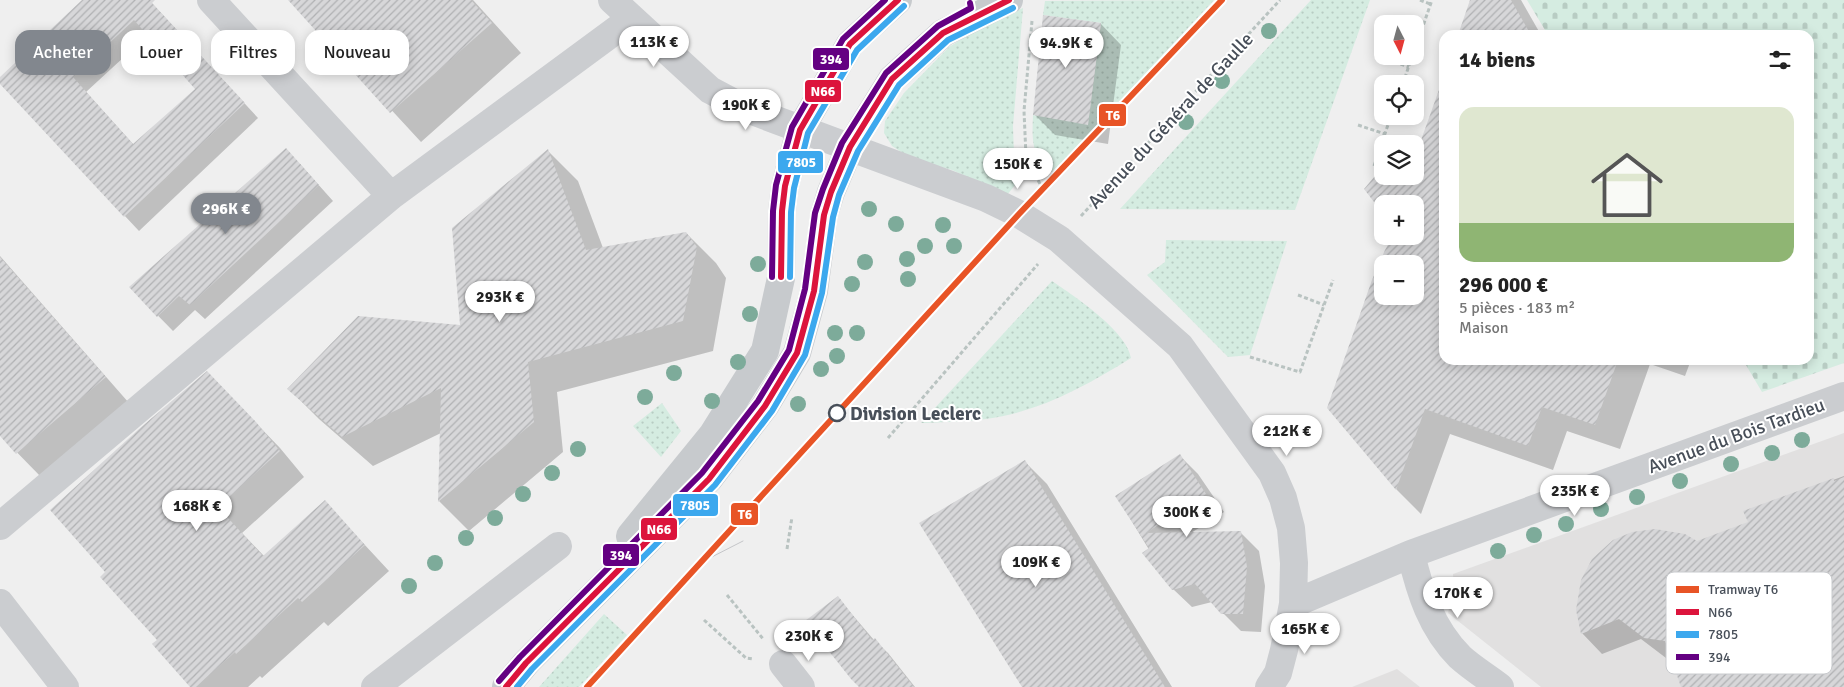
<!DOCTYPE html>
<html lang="fr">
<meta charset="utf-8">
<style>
body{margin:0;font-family:Signika,sans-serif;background:#f2f2f2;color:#222;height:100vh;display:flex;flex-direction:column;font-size:19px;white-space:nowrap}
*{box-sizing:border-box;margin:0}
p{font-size:16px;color:#767676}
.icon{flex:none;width:28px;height:28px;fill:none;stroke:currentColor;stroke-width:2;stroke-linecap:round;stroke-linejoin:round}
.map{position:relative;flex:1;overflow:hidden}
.drawer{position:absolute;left:1439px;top:30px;width:375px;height:335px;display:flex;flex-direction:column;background:#fff;border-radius:15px;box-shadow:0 2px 12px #0003}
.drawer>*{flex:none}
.hud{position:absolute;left:15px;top:30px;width:475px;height:45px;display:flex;gap:10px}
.needle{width:32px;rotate:174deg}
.buttons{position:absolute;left:1374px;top:15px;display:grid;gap:10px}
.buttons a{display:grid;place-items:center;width:50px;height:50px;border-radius:10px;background:#fff;box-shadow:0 2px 12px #0003;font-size:25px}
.price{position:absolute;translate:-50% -42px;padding:0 11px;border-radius:18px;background:#fff;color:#222;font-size:16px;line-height:32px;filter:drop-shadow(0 1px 2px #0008)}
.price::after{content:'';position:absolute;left:50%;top:30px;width:15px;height:11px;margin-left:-8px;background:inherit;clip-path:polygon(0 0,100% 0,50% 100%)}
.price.on{background:#82878e;color:#fff}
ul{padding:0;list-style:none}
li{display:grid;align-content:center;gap:10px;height:265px;padding:0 20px}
li span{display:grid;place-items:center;height:155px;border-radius:15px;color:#555}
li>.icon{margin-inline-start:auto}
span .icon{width:90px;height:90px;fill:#fffc;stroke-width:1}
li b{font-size:21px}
h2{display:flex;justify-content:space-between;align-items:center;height:60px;padding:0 20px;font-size:21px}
.pill{padding:0 18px;border-radius:15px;background:#fff;box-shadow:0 2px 12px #0003;font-size:18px;line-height:45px}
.pill.on{background:#82878e;color:#fff}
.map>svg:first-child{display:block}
.education{fill:#e1e0e0}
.grass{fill:url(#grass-dots)}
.cemetery{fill:url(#cemetery-stones)}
.shadow{fill:#0003;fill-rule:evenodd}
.building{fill:url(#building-hatch);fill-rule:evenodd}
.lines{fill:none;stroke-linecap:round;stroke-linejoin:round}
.path{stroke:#b9c3c1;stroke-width:3;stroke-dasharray:4 2.5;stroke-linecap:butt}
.minor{stroke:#cbcdd0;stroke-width:28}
.major{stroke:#c7cacd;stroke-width:28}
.tram{stroke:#c5c6c9;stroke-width:1}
.bus-1-casing{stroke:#fff;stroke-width:10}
.bus-2-casing{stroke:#fff;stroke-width:10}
.bus-3-casing{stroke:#fff;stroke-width:10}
.bus-1{stroke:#dc143c;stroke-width:6}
.bus-2{stroke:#3ca8ee;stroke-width:6}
.bus-3{stroke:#640082;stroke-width:6}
.tram-1-casing{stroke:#fff;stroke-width:10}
.tram-1{stroke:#e85426;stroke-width:6}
.tree{fill:#7dab9a}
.stop-dot{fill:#fff;stroke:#484f59;stroke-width:2.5}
.labels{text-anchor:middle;stroke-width:4;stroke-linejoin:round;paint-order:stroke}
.street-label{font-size:19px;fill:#484f59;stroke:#fff}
.stop-label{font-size:19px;font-weight:bold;fill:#484f59;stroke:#fff;text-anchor:start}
.key{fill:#fff;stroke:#c8cacd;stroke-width:1}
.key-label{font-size:14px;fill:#484f59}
.line-badge{stroke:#fff;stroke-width:2}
.badge-label{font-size:14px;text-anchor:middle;font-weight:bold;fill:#fff}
</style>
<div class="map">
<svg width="1844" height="687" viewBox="0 0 1844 687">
<defs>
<pattern id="grass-dots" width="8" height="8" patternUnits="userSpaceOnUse" patternTransform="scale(1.25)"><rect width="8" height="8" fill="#d5ece1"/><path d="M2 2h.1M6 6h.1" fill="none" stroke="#b8ccc3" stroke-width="1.8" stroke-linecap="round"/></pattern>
<pattern id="cemetery-stones" width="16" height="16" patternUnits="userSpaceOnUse" patternTransform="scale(1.25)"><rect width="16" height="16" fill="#d5ece1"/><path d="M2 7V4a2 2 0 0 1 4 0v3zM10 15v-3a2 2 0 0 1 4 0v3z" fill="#b8ccc3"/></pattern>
<pattern id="building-hatch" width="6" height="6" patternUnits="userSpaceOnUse" patternTransform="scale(1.25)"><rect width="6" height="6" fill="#d7d7d9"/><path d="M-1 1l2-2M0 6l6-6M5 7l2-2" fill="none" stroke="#b0b1b3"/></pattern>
</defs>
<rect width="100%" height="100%" fill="#efefef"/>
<path class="education" d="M1844,433V687H1541L1448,613L1454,584L1453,574Z
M1397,669L1420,687H1352Z"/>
<path class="grass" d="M1214,0L1053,173C1031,154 1032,143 1033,115L1088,124L1101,23L1043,15L1045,1Z
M1311,0H1370L1295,210L1120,209Z
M1023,8L1013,126L1015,185L1007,195L952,170L912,159L892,146L884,133L885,121L904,93L949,47L987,23Z
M1166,240L1287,241L1250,355L1228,357L1147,275L1165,262Z
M1052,281C1074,296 1127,331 1131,358C1086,386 1039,412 986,419C964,422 942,422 921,423Z
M662,403L681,431L661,457L633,426Z
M604,614L627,635L579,687H539Z"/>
<path class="cemetery" d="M1527,0H1844V363L1762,392L1743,360H1809V35H1548Z"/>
<path class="shadow" d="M84,0H149L258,118L139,231L0,83V79ZM149,34L196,89L134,145L86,92Z
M290,0H473L521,53L421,142Z
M1472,0H1521L1541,35H1459Z
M1101,24L1121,45L1108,144L1055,135L1034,114Z
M1444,79V360H1691L1685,376L1650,364L1620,449L1567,431L1553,470L1450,434L1421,514L1397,490L1328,408L1386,251L1415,236V204H1382V209L1375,201L1415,176V161ZM1382,264H1415V296H1382Z
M548,151L578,181L603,248L686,233L716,263L726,278L713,351L557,392L563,452L469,531L439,501L441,433L373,466L319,419L289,389L462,327Z
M300,164L333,201L205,319L195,310L173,331L130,287Z
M0,256L129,403L42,478L0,435Z
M232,398L280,448L304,477L242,533L264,556L325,502L389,571L328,626L324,622L262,678L260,676L248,687H192L158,640Z
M1180,456L1198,474L1224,512L1191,533H1241L1259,551L1265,586L1261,632L1241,631L1212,602L1192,607L1173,589L1117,497Z
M1025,462L1047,484L1172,687H1023Z
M1844,476V687H1683L1673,659L1666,658L1641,639L1602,654L1582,633L1696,543L1749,523L1745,512Z
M838,598L874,640L888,653L915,687H860Z"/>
<path class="building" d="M82,0H155L152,3L245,103L124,217L0,84V77ZM134,20L195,89L133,144L73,77Z
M288,0H471L492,23L390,113Z
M1470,0H1511L1531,35H1458Z
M1043,15L1101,23L1088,125L1033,115Z
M1440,87L1444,88V360H1618L1595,425L1542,407L1528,446L1425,409L1396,490L1327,408L1372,280L1385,250L1393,236H1415V204H1382L1374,202L1364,189L1374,177L1415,176V157ZM1382,264H1415V296H1382Z
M286,148L319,185L190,305L179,296L157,317L129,287Z
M548,149L586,250L686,232L697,247L683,321L528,362L534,422L438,502L441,388L342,437L287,389L358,316L460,325L452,228Z
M0,257L106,377L16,454L0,436Z
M207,371L256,422L280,451L218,507L263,556L325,500L365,545L302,602L298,598L236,654L235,652L196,687H190L152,644L157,640L100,577L105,572L50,510L139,429Z
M1180,454L1206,494L1146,533L1241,531L1247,567L1243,614H1221L1195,584L1172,590L1142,553L1149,548L1115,496Z
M1025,460L1165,687H1022L919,523Z
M1844,477V687H1681L1665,641L1644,638L1619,619L1581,634L1576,610L1581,580L1592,559L1613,540L1632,532L1655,529L1685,534L1697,541L1748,522L1743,511L1834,478V481Z
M838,596L872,640L875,638L914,687H859L851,679L805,621Z"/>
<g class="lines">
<path class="path" d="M1420,0L1430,4
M1032,21L1024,111L1026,156L1043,190
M1415,49L1432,0
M1382,58L1409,67
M1403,84L1412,56
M1358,125L1385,134
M1374,166L1391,116
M1081,216L1280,0
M1298,295L1324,305
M1250,357L1300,372L1333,280
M888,438L1038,264
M787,549L792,517
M727,595L764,640
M704,620L746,658L753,659"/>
<path class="minor" d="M211,0L391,196L631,19
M612,0L710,90L744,108L986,198L1019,214L1059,239L1180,346L1272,473L1283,498L1291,528L1294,563L1293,604L1284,650L1278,673L1269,687
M0,526L391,196
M1411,554C1420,592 1431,628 1460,657C1472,668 1487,677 1500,687
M0,603L65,687
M1293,604L1411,554L1844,396
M783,664L801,687
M375,687L558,546"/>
<path class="major" d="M630,536L713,434L765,351L781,278L782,211L785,186L800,130L850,44L898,0
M506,687L526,663L709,479L765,406L797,353L814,291L824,215L831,192L850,147L892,79L943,33L1009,0"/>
<path class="tram" d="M702,562L743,541"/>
<defs>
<path id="bus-1" d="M781,277L782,211L785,186L800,130L850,44L898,0
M506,687L526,663L709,479L765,406L797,353L814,291L824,215L831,192L850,147L892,79L943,33L1009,0"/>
<path id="bus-2" d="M790,277L791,212L794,188L808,133L857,50L904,6
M517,687L532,669L715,485L772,411L805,355L822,293L833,217L839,195L858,151L899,85L948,40L1013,8"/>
<path id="bus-3" d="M772,277L773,211L776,185L792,127L843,39L885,0
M499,681L520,657L702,473L758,401L789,350L805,289L815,213L823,189L842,143L886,73L938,26L971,8L970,3"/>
</defs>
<use href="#bus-1" class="bus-1-casing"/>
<use href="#bus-2" class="bus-2-casing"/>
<use href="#bus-3" class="bus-3-casing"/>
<use href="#bus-1" class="bus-1"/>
<use href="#bus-2" class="bus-2"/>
<use href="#bus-3" class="bus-3"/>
<defs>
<path id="tram-1" d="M587,687L1019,214L1222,0"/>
</defs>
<use href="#tram-1" class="tram-1-casing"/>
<use href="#tram-1" class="tram-1"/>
</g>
<g class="tree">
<circle cx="1269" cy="31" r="8"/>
<circle cx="1222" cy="81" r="8"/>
<circle cx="1186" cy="122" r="8"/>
<circle cx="869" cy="209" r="8"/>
<circle cx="896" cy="224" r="8"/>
<circle cx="943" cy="225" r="8"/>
<circle cx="925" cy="246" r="8"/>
<circle cx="954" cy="246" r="8"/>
<circle cx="907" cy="259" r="8"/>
<circle cx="865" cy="262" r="8"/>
<circle cx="758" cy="264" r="8"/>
<circle cx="908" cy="279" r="8"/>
<circle cx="852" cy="284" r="8"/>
<circle cx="750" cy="314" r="8"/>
<circle cx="835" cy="333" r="8"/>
<circle cx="857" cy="333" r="8"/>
<circle cx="837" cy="356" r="8"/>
<circle cx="738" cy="362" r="8"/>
<circle cx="821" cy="369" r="8"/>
<circle cx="674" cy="373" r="8"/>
<circle cx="645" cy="397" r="8"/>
<circle cx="712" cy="401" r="8"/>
<circle cx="798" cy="404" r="8"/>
<circle cx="1802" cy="440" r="8"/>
<circle cx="578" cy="449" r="8"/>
<circle cx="1772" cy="453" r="8"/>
<circle cx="1731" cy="464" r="8"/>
<circle cx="552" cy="473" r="8"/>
<circle cx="1680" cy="481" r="8"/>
<circle cx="523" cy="494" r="8"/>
<circle cx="1637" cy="497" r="8"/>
<circle cx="1601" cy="509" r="8"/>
<circle cx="495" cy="518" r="8"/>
<circle cx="1566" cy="524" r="8"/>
<circle cx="1534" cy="535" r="8"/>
<circle cx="466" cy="538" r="8"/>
<circle cx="1498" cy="551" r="8"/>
<circle cx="435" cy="563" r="8"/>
<circle cx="409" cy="586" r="8"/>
</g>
<circle class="stop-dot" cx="837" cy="413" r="8"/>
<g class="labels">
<g class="street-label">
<text transform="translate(1170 120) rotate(-47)" y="7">Avenue du Général de Gaulle</text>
<text transform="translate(1736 435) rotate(-20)" y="7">Avenue du Bois Tardieu</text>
</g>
<g class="stop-label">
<text x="850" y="420">Division Leclerc</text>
</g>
</g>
<rect x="1666" y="572" width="166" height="102" rx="8" class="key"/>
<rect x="1676" y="586" width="23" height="7" fill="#e85426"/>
<rect x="1676" y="609" width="23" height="6" fill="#dc143c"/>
<rect x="1676" y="631" width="23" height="7" fill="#3ca8ee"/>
<rect x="1676" y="654" width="23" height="6" fill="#640082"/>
<g class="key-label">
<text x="1708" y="594">Tramway T6</text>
<text x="1708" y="617">N66</text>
<text x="1708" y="639">7805</text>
<text x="1708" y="662">394</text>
</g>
<g class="line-badge">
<rect x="812" y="47" width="38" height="24" rx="5" fill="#640082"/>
<rect x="804" y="79" width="38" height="24" rx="5" fill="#dc143c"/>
<rect x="1098" y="103" width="29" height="24" rx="5" fill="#e85426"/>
<rect x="777" y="150" width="47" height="24" rx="5" fill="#3ca8ee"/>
<rect x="672" y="493" width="47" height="24" rx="5" fill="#3ca8ee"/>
<rect x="730" y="502" width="29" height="24" rx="5" fill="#e85426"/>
<rect x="640" y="517" width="38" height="24" rx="5" fill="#dc143c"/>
<rect x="602" y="543" width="38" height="24" rx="5" fill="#640082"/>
</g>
<g class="badge-label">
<text x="831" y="64">394</text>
<text x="823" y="96">N66</text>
<text x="1113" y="120">T6</text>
<text x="801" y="167">7805</text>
<text x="695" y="510">7805</text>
<text x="745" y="519">T6</text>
<text x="659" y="534">N66</text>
<text x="621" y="560">394</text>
</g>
</svg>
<div class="buttons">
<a><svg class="needle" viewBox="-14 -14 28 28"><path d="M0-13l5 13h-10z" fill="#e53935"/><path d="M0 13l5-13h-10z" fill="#767676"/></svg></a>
<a><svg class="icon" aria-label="locate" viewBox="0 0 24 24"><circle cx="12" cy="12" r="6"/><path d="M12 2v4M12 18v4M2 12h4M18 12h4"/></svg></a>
<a><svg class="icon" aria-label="layers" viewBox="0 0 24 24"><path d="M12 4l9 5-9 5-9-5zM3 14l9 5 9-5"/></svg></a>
<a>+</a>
<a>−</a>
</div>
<b class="price" style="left:654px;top:68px">113K €</b>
<b class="price" style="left:1066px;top:69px">94.9K €</b>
<b class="price" style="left:746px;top:131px">190K €</b>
<b class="price" style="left:1018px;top:190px">150K €</b>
<b class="price on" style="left:226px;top:235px">296K €</b>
<b class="price" style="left:500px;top:323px">293K €</b>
<b class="price" style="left:1287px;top:457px">212K €</b>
<b class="price" style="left:1575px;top:517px">235K €</b>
<b class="price" style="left:197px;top:532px">168K €</b>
<b class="price" style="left:1187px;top:538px">300K €</b>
<b class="price" style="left:1036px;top:588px">109K €</b>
<b class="price" style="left:1458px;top:619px">170K €</b>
<b class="price" style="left:1305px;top:655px">165K €</b>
<b class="price" style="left:809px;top:662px">230K €</b>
<div class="hud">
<a class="pill on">Acheter</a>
<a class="pill">Louer</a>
<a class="pill">Filtres</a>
<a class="pill">Nouveau</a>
</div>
<section class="drawer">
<h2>14 biens<svg class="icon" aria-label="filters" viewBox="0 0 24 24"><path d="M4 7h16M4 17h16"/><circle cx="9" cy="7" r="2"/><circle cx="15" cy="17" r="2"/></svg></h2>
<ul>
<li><span style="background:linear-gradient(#dfe7d0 75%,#8fb573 0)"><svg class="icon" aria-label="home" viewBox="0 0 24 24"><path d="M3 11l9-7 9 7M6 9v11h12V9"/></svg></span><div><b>296 000 €</b><p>5 pièces · 183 m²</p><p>Maison</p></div></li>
</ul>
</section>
</div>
